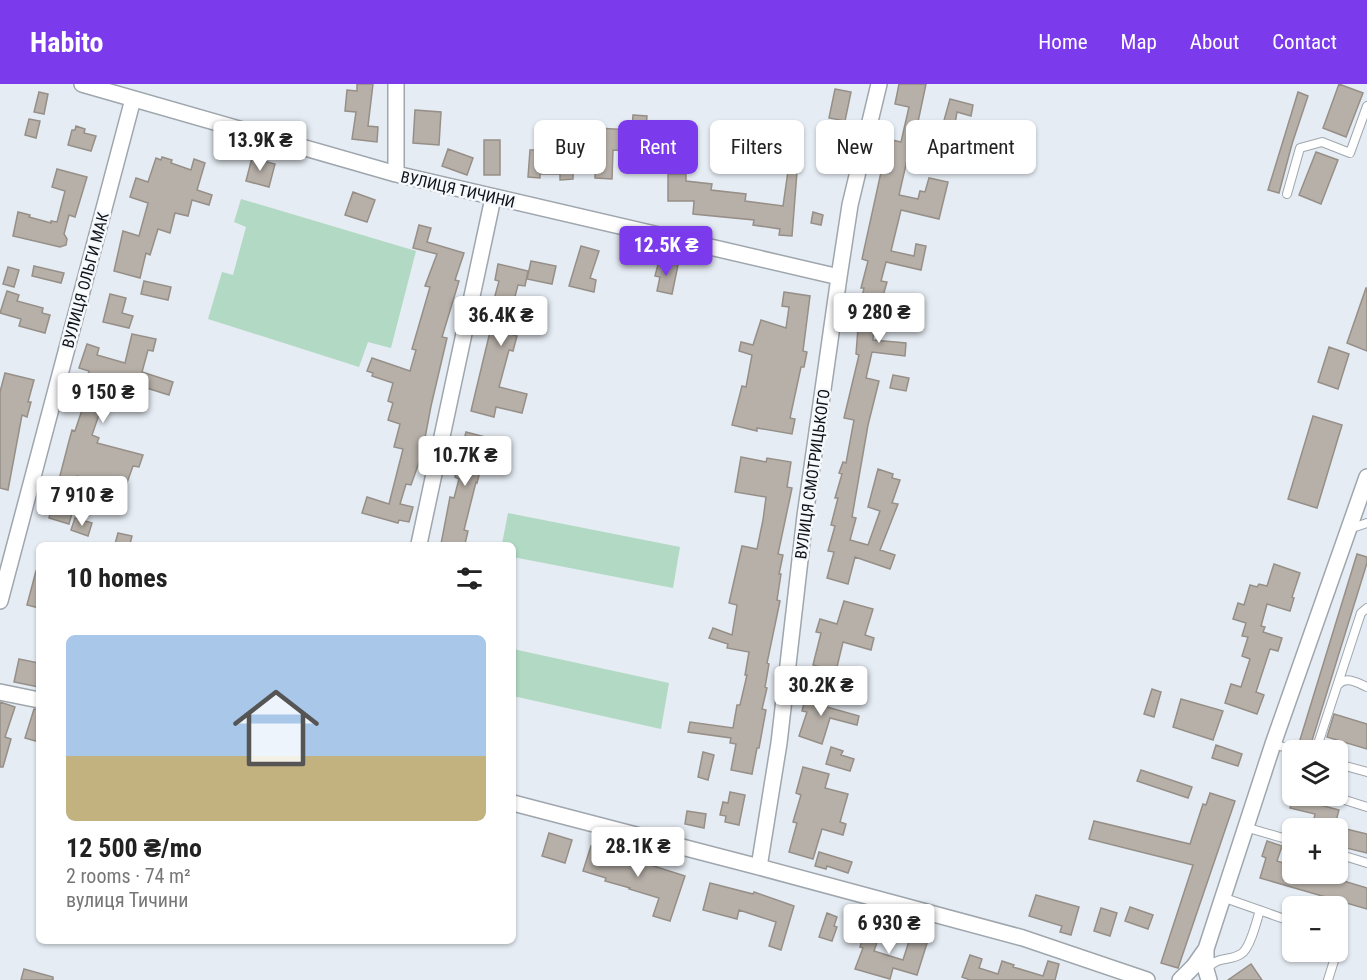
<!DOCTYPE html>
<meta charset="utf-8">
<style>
body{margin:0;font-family:"Roboto Condensed",sans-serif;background:#f2f2f2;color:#222;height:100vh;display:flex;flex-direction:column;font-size:22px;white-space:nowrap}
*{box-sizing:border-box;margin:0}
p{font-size:20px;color:#767676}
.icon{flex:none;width:33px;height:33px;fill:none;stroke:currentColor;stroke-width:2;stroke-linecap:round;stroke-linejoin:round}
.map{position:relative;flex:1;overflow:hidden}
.drawer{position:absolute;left:36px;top:458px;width:480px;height:402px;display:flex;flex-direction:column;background:#fff;border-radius:9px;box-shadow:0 2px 4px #0004}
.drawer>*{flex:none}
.hud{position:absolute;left:534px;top:36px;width:570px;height:54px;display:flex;gap:12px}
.controls{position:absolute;left:1282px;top:656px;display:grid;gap:12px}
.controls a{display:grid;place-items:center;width:66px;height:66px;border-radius:9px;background:#fff;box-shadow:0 2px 4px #0004;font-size:30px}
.price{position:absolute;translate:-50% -51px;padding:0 14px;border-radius:6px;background:#fff;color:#222;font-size:20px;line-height:39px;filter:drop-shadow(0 2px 3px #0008)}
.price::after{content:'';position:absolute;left:50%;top:36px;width:18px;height:14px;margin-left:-9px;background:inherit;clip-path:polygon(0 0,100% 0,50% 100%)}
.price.selected{background:#7c3aed;color:#fff}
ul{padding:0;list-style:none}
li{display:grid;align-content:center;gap:12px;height:318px;padding:0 30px}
li span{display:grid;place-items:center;height:186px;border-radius:9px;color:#555}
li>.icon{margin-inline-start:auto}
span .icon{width:108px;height:108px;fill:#fffc;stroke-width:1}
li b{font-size:26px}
h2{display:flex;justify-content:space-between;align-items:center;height:72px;padding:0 30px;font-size:26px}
.tag{padding:0 21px;border-radius:9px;background:#fff;box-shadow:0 2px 4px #0004;font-size:21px;line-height:54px}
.tag.selected{background:#7c3aed;color:#fff}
header{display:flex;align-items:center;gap:36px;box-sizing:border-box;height:84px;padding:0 30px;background:#7c3aed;color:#fff}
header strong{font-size:28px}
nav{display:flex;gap:33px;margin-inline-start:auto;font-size:21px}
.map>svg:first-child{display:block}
.green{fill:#b1d9c3}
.building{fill:#b7b0a9;stroke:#968f88;stroke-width:1.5}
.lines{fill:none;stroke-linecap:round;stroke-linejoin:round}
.service-casing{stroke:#9fa6ad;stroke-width:10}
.minor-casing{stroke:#9fa6ad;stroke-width:18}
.service{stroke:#fff;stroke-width:8}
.minor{stroke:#fff;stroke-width:15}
.labels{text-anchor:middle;stroke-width:5;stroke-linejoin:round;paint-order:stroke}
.street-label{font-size:16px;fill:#101215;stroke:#f5f9fd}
</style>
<header>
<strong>Habito</strong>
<nav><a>Home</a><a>Map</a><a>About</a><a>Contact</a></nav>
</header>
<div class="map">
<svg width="1367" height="896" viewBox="0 0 1367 896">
<rect width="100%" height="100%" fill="#e5ecf3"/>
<path class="green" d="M241,115L416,167L391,264L368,258L359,283L208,235L222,188L233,191L246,143L234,138Z
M508,429L680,463L673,504L513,473V460H502Z
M513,565L669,599L661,645L513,612Z"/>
<path class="building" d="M357,0H373L368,42L378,43L377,58L352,55L356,28L345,27L347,6L357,7Z
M899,0H926L918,38L915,50H913L899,111L918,115L920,107L925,108L929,94L948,98L939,135L901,126L891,167L914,172L916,160L926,162L921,186L886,178L881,197L887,198L880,222L912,232L910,242L874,235L873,256L906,259L905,272L872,268L866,294L879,297L868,341L852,433L856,434L850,456L868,461L880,427L868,423L878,385L893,390L892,394L900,396L892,419L898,420L880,466L895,471L890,485L855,473L848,500L827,494L834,468L828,467L835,442L831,441L838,414H835L842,390L839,389L843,378L846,379L854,336L844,334L859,271L856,270L859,231L858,230L864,204H861L868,177L862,175L883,79L887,81L892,56L901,58L909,23L895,20Z
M1339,0L1363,9L1346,53L1323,44Z
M835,5L851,8L845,37L829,34Z
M39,8L48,10L44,30L34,28Z
M1298,8L1308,12L1292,60L1279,109L1268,106Z
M950,15L973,21L971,32L957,28L952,57L932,53L935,39L943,40Z
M415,26L441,28L439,61L413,59Z
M633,31L647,32L644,68L613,66L612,95L595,94L597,44L632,46Z
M29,35L40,37L36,54L25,51Z
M571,41L586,42V52H571Z
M76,42L85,45L84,49L96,52L91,67L68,61L72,46H75Z
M484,56H500V91H484Z
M448,65L473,74L467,91L442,82Z
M530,66H572V75H577V86H573V95L560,96V90H540V94L528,93Z
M1316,68L1338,76L1321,120L1299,111Z
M162,73L172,76L171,79L191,86L194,75L205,79L197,106L212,111L209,121L192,116L188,132L175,129L170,149L158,145L150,171L146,169L140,194L114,187L123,147L139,152L148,119L130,113L136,94L148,98L156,74L161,76Z
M252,74L275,80L269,103L246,97Z
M57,85L87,93L75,133L69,131L64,150L67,155L66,161L60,163L13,152L18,128L30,131L29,133L51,139V137L57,138L65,107L52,103Z
M788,87L797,88L792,152L779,151L780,145L753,141L754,136L693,130L694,117H668V90H686V97L712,100L711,106L746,110L745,117L783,122Z
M353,108L375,116L367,138L345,131Z
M813,128L823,131L821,141L811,139Z
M419,141L431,144L427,158L464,169L455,196L459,197L442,253L447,254L431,322L422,370L411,401L406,400L400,420L413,423L409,438L399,436L398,439L362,429L367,413L389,420L403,365L394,363L400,340L388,336L393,319L388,317L393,299L372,292L373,289L367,287L372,274L410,287L416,266L412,265L430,203L425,202L437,170L413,164Z
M581,162L599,167L590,194L596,196L594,208L569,202Z
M531,177L556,182L552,200L527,195Z
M659,177L678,181L672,210L657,207L660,193L655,192Z
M498,180L528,187L525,202L518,201L513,220L520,222L513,251L517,252L513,267L509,266L499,303L527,310L522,329L496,323L494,333L471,327L494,231L490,230L499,197L495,196Z
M34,182L64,189L61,199L32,192Z
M8,183L19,186L14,203L3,200Z
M144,197L171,203L168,216L141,210Z
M1366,204H1367V267L1347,259Z
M7,207L19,211L17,217L43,224L42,229L50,231L45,249L19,242L21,235L0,229Z
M784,208L810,212L803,267L807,268L804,283H801L790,334L795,335L792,350L757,344V347L732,341L742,302L746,303L752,271L739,267L741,258L753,261L761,236L786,244L789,223L782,222Z
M110,210L126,214L122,229L133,232L129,244L103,238Z
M132,250L156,255L153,267L148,266L142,288L173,298L169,311L121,296L114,319L104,316L92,351L99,354L97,359L143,371L139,383L133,382L124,407L77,392L69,421L74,422L69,440L49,434L69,357L72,346L75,347L87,311L83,309L89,287L79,284L87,260L99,264L97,271L125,279Z
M1329,263L1349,270L1338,305L1318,298Z
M5,289L34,296L28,318H31L27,333L22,331L8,406L0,404V308Z
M893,291L909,294L906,307L890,304Z
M1313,332L1342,341L1317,424L1288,415Z
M466,348L493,355L490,369L485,368L477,399L476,398L464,446L468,447L465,460H441L450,413L454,414L459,395L455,393Z
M741,373L766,378L767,374L791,378L787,403L792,404L778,470L783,471L779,490H781L777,516L780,517L767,579L769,580L765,603L767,604L762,625L766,626L759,664H757L752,690L731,686L736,660L730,659L731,654L688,648L690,638L733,644L737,621H740L747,591H745L749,568L727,564L728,560L709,554L713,544L732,551L737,521L729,519L742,462L757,465L763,436L766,413L735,408Z
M75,434L92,439L88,452L71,446Z
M118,449L132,452L130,460H115Z
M1357,470L1367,473V479L1310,663L1299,659Z
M1274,480L1300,489L1292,513L1294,514L1290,527L1267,520L1261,542L1265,543L1263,548L1282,554L1278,567L1270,565L1256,608L1264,611L1257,630L1225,619L1231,600L1241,603L1250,575L1242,572L1248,553L1242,552L1246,539L1233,535L1238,519L1244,521L1250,501L1257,503L1259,500L1267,502Z
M36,487L39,488V524L27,521Z
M844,517L873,525L865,551L874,554L871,566L843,558L836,587L813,581L821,549L816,548L820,535L837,540Z
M19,575L39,579V603L14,598Z
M1152,605L1161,608L1154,633L1144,630Z
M807,608L830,614L827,623L859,632L857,641L830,634L822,660L799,652L807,628L802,627Z
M1181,615L1223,627L1213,656L1173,643Z
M0,618L15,623L5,653L11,655L3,683H0Z
M34,625L39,626V658L25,654Z
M1334,630L1367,640V665L1327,653Z
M1216,661L1242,670L1238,682L1212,674Z
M831,663L843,667L841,671L854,675L850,687L826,680Z
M703,668L714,671L708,696L698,693Z
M803,683L829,690L825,704L848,710L840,738L846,740L843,751L822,745L813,775L789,768L797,739L793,738L801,711L796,709Z
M1141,686L1192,703L1188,714L1137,697Z
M730,708L745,711L739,741L725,738L726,732L720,731L723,718L728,719Z
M1210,709L1235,717L1178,884L1161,879L1193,781L1089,755L1094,737L1190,760L1203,720L1206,721Z
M1294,711H1311L1309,718L1339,726L1334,744H1312L1315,730L1290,724Z
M687,727L706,730L704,744L685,740Z
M1338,743L1367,750V769L1338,762Z
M549,749L572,756L565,779L542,772Z
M1267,757L1282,762L1277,777L1293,782V789H1317L1367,804V825L1260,794L1266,774L1262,772Z
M591,762L685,792L670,837L653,832L659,814L629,805L630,804L605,797L606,794L583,787Z
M819,768L852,778L848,789L827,782L826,785L815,782Z
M710,799L753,810L754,808L794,822L781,866L769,862L776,838L739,826L737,835L703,826Z
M1036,811L1079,823L1071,851L1060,848L1062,842L1029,832Z
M1130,823L1153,831L1148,845L1125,837Z
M1101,824L1117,829L1110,852L1094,847Z
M827,829L837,833L834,842L837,843L832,857L819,853Z
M867,839L882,844L874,867L903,876L911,851L928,856L917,891L893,884L890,895L855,885L863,864L860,863Z
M970,871L982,875L979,884L998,890L1002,877L1014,881L1013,883L1043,892L1048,877L1059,880L1055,896H970L962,893Z
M1251,880L1262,896H1228Z
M24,885L53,893V896H21Z"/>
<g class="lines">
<defs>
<path id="service" d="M1287,110L1300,64L1322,58L1350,69L1367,22
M1349,445L1367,439
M1338,601C1345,591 1358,599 1367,603
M1273,660L1294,666
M1316,666L1361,529L1367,524
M1338,680L1367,688
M1329,711L1367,723
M1245,743L1293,757
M1338,770L1367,779
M1222,813L1293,838
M1207,885C1219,871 1228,878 1241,870C1250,865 1257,836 1260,826
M1328,896L1337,867"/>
<path id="minor" d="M82,0L396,90L839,193
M396,0V90
M419,460L493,114
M0,517L133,15
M0,608L39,616
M513,719L759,783L1023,854L1147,896
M759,783L779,659L805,432L839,193L850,121L879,0
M1206,865V886L1209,896
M1180,896L1194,882L1206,865L1273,660L1367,393"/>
</defs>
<use href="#service" class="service-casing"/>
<use href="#minor" class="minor-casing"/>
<use href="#service" class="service"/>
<use href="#minor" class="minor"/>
</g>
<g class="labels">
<g class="street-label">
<text transform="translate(458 105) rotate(13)" y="6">ВУЛИЦЯ ТИЧИНИ</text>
<text transform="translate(85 196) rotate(-75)" y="6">ВУЛИЦЯ ОЛЬГИ МАК</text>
<text transform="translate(812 390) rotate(-82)" y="6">ВУЛИЦЯ СМОТРИЦЬКОГО</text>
</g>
</g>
</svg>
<div class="controls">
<a><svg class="icon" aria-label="layers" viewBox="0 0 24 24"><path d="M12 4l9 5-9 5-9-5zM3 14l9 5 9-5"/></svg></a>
<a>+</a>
<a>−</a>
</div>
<b class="price" style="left:260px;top:88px">13.9K ₴</b>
<b class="price selected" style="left:666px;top:193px">12.5K ₴</b>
<b class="price" style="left:879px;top:260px">9 280 ₴</b>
<b class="price" style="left:501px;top:263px">36.4K ₴</b>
<b class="price" style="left:103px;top:340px">9 150 ₴</b>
<b class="price" style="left:465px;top:403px">10.7K ₴</b>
<b class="price" style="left:82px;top:443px">7 910 ₴</b>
<b class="price" style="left:821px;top:633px">30.2K ₴</b>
<b class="price" style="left:638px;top:794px">28.1K ₴</b>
<b class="price" style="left:889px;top:871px">6 930 ₴</b>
<div class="hud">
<a class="tag">Buy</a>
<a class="tag selected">Rent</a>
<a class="tag">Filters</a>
<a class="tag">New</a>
<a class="tag">Apartment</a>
</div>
<section class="drawer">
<h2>10 homes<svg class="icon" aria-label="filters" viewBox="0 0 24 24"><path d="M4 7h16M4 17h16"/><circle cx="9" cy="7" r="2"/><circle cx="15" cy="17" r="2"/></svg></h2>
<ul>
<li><span style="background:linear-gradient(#a9c7e8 65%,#c2b280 0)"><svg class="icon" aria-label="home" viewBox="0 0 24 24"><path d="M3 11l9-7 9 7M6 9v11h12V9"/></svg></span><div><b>12 500 ₴/mo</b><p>2 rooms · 74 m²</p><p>вулиця Тичини</p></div></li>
</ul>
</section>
</div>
